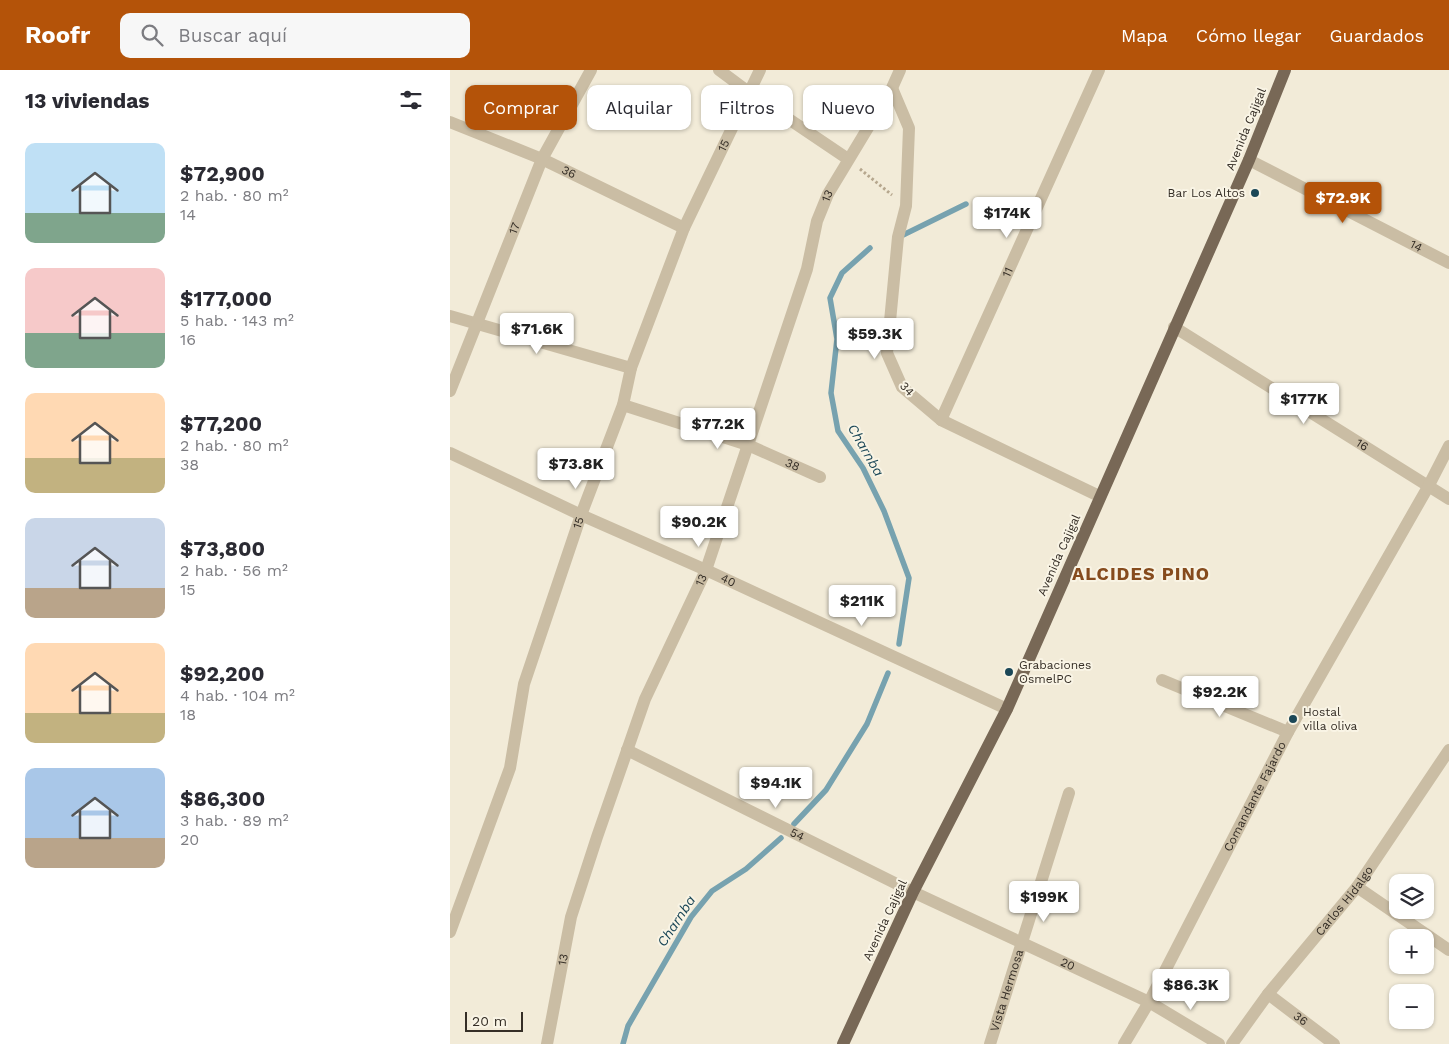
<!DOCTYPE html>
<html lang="es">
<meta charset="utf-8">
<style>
body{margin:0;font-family:"Work Sans",sans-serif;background:#f7f7f7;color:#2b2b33;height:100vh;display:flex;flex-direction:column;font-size:19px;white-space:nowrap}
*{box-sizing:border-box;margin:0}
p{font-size:16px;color:#7c7c81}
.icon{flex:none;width:28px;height:28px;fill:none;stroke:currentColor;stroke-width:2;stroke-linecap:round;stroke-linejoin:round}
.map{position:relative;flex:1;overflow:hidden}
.panel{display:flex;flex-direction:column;background:#fff;width:450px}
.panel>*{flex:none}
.top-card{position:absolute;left:15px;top:15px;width:475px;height:45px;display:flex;gap:10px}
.tools{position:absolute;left:939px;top:804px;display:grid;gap:10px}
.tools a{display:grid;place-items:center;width:45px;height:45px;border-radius:10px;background:#fff;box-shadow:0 1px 4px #0004;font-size:25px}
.scale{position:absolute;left:15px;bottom:12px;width:58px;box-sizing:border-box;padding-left:5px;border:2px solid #352e26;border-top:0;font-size:14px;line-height:18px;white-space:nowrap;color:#352e26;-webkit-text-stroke:4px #f9f4e5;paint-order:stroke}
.price{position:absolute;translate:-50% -42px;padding:0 11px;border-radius:5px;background:#fff;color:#222;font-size:16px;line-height:32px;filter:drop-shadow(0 1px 2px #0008)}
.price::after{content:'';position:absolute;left:50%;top:30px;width:15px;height:11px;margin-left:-8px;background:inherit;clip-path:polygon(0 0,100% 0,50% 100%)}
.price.active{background:#b45309;color:#fff}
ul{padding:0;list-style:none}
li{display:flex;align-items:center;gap:15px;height:125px;padding:0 25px}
li span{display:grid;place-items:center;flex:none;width:140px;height:100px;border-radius:10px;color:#555}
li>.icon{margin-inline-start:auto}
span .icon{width:60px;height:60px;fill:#fffc;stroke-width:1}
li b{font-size:21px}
h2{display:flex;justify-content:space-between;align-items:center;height:60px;padding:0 25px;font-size:21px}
.chip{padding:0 18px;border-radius:10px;background:#fff;box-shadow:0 1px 4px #0004;font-size:18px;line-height:45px}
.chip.active{background:#b45309;color:#fff}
header{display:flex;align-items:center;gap:30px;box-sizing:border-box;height:70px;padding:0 25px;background:#b45309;color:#fff}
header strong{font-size:24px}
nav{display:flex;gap:28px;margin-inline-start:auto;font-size:18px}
.search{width:350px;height:45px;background:#f7f7f7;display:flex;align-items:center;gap:12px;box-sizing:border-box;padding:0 18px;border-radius:10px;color:#7c7c81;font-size:19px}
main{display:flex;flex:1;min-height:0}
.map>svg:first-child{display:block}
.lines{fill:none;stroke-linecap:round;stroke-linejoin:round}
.stream{stroke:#77a2af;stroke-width:5.5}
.path{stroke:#b6a78e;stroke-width:3;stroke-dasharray:2.5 2.5;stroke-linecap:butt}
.minor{stroke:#cabda4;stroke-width:12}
.major{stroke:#786856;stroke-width:12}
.poi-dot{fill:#1b4757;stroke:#f9f4e5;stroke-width:2}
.labels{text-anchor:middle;stroke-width:4;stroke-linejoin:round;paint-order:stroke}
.street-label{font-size:12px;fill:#352e26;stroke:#f9f4e5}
.poi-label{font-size:12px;fill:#352e26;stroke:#f9f4e5;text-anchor:start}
.water-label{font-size:14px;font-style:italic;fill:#1b4757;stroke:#f9f4e5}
.district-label{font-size:18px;font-weight:bold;letter-spacing:1px;fill:#864b1d;stroke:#f9f4e5}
</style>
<header>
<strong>Roofr</strong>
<div class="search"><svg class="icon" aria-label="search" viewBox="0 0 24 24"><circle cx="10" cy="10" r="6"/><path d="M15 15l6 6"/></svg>Buscar aquí</div>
<nav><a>Mapa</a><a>Cómo llegar</a><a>Guardados</a></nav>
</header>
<main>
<section class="panel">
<h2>13 viviendas<svg class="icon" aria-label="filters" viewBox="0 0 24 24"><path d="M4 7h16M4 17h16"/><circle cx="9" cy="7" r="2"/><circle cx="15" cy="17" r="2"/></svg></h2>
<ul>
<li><span style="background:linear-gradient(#bfe0f5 70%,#7fa58c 0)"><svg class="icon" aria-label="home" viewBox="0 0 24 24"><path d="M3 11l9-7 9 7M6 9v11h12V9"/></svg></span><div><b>$72,900</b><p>2 hab. · 80 m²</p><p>14</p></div></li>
<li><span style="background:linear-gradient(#f6c9c9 65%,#7fa58c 0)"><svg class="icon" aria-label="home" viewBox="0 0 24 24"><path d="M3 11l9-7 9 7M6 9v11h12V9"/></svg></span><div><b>$177,000</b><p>5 hab. · 143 m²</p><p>16</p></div></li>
<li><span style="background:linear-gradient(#ffd9b3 65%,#c2b280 0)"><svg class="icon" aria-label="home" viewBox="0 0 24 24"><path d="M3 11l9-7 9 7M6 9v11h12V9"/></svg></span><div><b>$77,200</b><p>2 hab. · 80 m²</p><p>38</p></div></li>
<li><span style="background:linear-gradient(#c9d6e8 70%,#b9a48a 0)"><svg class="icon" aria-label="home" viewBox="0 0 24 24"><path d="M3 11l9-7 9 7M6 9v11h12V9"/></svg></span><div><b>$73,800</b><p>2 hab. · 56 m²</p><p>15</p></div></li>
<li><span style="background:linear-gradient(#ffd9b3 70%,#c2b280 0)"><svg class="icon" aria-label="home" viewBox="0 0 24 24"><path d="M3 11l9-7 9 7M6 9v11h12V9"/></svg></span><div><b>$92,200</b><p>4 hab. · 104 m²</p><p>18</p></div></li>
<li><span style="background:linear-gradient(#a9c7e8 70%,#b9a48a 0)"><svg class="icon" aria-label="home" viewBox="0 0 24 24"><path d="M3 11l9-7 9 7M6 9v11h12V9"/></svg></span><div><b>$86,300</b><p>3 hab. · 89 m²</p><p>20</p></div></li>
</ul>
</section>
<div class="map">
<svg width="999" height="974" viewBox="0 0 999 974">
<rect width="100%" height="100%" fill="#f2ebd8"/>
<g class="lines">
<path class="stream" d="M451,166L516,134
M420,178L392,203L380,228L387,269L381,323L388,361L413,398L434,441L459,508L449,574
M344,754L376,720L417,654L438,603
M173,974L178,956L241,847L262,821L296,799L331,768"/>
<path class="path" d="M410,99L442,125"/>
<g class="minor">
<path d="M269,0L300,23L398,89"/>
<path d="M442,18L459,58L456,136L448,167L437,283L452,317L491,350L649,426"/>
<path id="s1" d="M0,52L92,89L234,158"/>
<path id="s2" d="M799,90L999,193"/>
<path d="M0,246L181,298"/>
<path id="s3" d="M724,257L999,429"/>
<path id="s4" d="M0,321L92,89L141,0"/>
<path id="s5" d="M173,335L298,375L370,407"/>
<path id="s6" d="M491,350L649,0"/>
<path id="s7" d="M0,383L131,445L256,500L557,639"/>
<path d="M712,610L838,662"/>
<path id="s8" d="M177,680L463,822L699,932L769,974"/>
<path d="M907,817L999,880"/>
<path id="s9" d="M0,862L60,698L74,614L131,445L173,335L181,298L234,158L310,0"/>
<path id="s10" d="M818,924L884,974"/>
<path id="s11" d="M97,974L121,847L147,767L195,629L256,500L357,199L367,151L378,124L442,18L450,0"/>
<path id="s12" d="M540,974L619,723"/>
<path id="s13" d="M674,974L699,932L838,662L978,417L999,376"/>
<path id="s14" d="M782,974L818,924L907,817L999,680"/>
</g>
<path class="major" d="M393,974L463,822L557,639L799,90L835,0"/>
</g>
<g class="poi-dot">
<circle cx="805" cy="123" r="5"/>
<circle cx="559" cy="602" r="5"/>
<circle cx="843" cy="649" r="5"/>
</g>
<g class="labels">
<g class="street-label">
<text transform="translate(796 59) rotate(-68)" y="4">Avenida Cajigal</text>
<text dy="4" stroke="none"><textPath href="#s9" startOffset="835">15</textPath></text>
<text dy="4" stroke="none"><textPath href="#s1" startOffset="129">36</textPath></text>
<text dy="4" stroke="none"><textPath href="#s11" startOffset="896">13</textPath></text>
<text dy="4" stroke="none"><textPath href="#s4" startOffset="175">17</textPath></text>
<text dy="4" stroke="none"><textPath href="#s2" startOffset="188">14</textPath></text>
<text dy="4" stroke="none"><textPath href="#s6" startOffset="162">11</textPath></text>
<text transform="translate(457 319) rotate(48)" y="4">34</text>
<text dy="4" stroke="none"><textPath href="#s3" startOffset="222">16</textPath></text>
<text dy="4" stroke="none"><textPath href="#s5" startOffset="180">38</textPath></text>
<text dy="4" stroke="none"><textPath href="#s9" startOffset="430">15</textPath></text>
<text transform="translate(609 485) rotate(-66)" y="4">Avenida Cajigal</text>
<text dy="4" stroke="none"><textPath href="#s11" startOffset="491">13</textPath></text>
<text dy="4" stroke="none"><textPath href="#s7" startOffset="306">40</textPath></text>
<text dy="4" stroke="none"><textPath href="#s13" startOffset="280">Comandante Fajardo</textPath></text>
<text dy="4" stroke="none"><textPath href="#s8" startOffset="190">54</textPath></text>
<text dy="4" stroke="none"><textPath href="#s14" startOffset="182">Carlos Hidalgo</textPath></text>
<text transform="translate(435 850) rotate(-65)" y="4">Avenida Cajigal</text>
<text dy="4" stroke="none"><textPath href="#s11" startOffset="86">13</textPath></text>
<text dy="4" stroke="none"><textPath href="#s8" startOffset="490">20</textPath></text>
<text dy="4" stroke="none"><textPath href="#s12" startOffset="56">Vista Hermosa</textPath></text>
<text dy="4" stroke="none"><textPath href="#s10" startOffset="41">36</textPath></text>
</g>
<g class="poi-label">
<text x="795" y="127" text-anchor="end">Bar Los Altos</text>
<text x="569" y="599">Grabaciones<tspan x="569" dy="14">OsmelPC</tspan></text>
<text x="853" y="646">Hostal<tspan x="853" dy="14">villa oliva</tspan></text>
</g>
<g class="water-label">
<text transform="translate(416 380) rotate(60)" y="5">Charnba</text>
<text transform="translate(226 851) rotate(-57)" y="5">Charnba</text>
</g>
<g class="district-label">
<text x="691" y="510">ALCIDES PINO</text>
</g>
</g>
</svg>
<div class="tools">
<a><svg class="icon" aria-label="layers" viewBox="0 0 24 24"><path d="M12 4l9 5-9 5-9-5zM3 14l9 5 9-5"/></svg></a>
<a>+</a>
<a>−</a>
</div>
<div class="scale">20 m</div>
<b class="price active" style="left:893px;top:154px">$72.9K</b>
<b class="price" style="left:557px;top:169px">$174K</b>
<b class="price" style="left:87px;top:285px">$71.6K</b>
<b class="price" style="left:425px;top:290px">$59.3K</b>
<b class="price" style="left:854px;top:355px">$177K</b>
<b class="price" style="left:268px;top:380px">$77.2K</b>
<b class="price" style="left:126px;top:420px">$73.8K</b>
<b class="price" style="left:249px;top:478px">$90.2K</b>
<b class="price" style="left:412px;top:557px">$211K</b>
<b class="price" style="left:770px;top:648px">$92.2K</b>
<b class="price" style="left:326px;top:739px">$94.1K</b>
<b class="price" style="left:594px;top:853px">$199K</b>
<b class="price" style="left:741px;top:941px">$86.3K</b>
<div class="top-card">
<a class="chip active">Comprar</a>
<a class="chip">Alquilar</a>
<a class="chip">Filtros</a>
<a class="chip">Nuevo</a>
</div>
</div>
</main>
